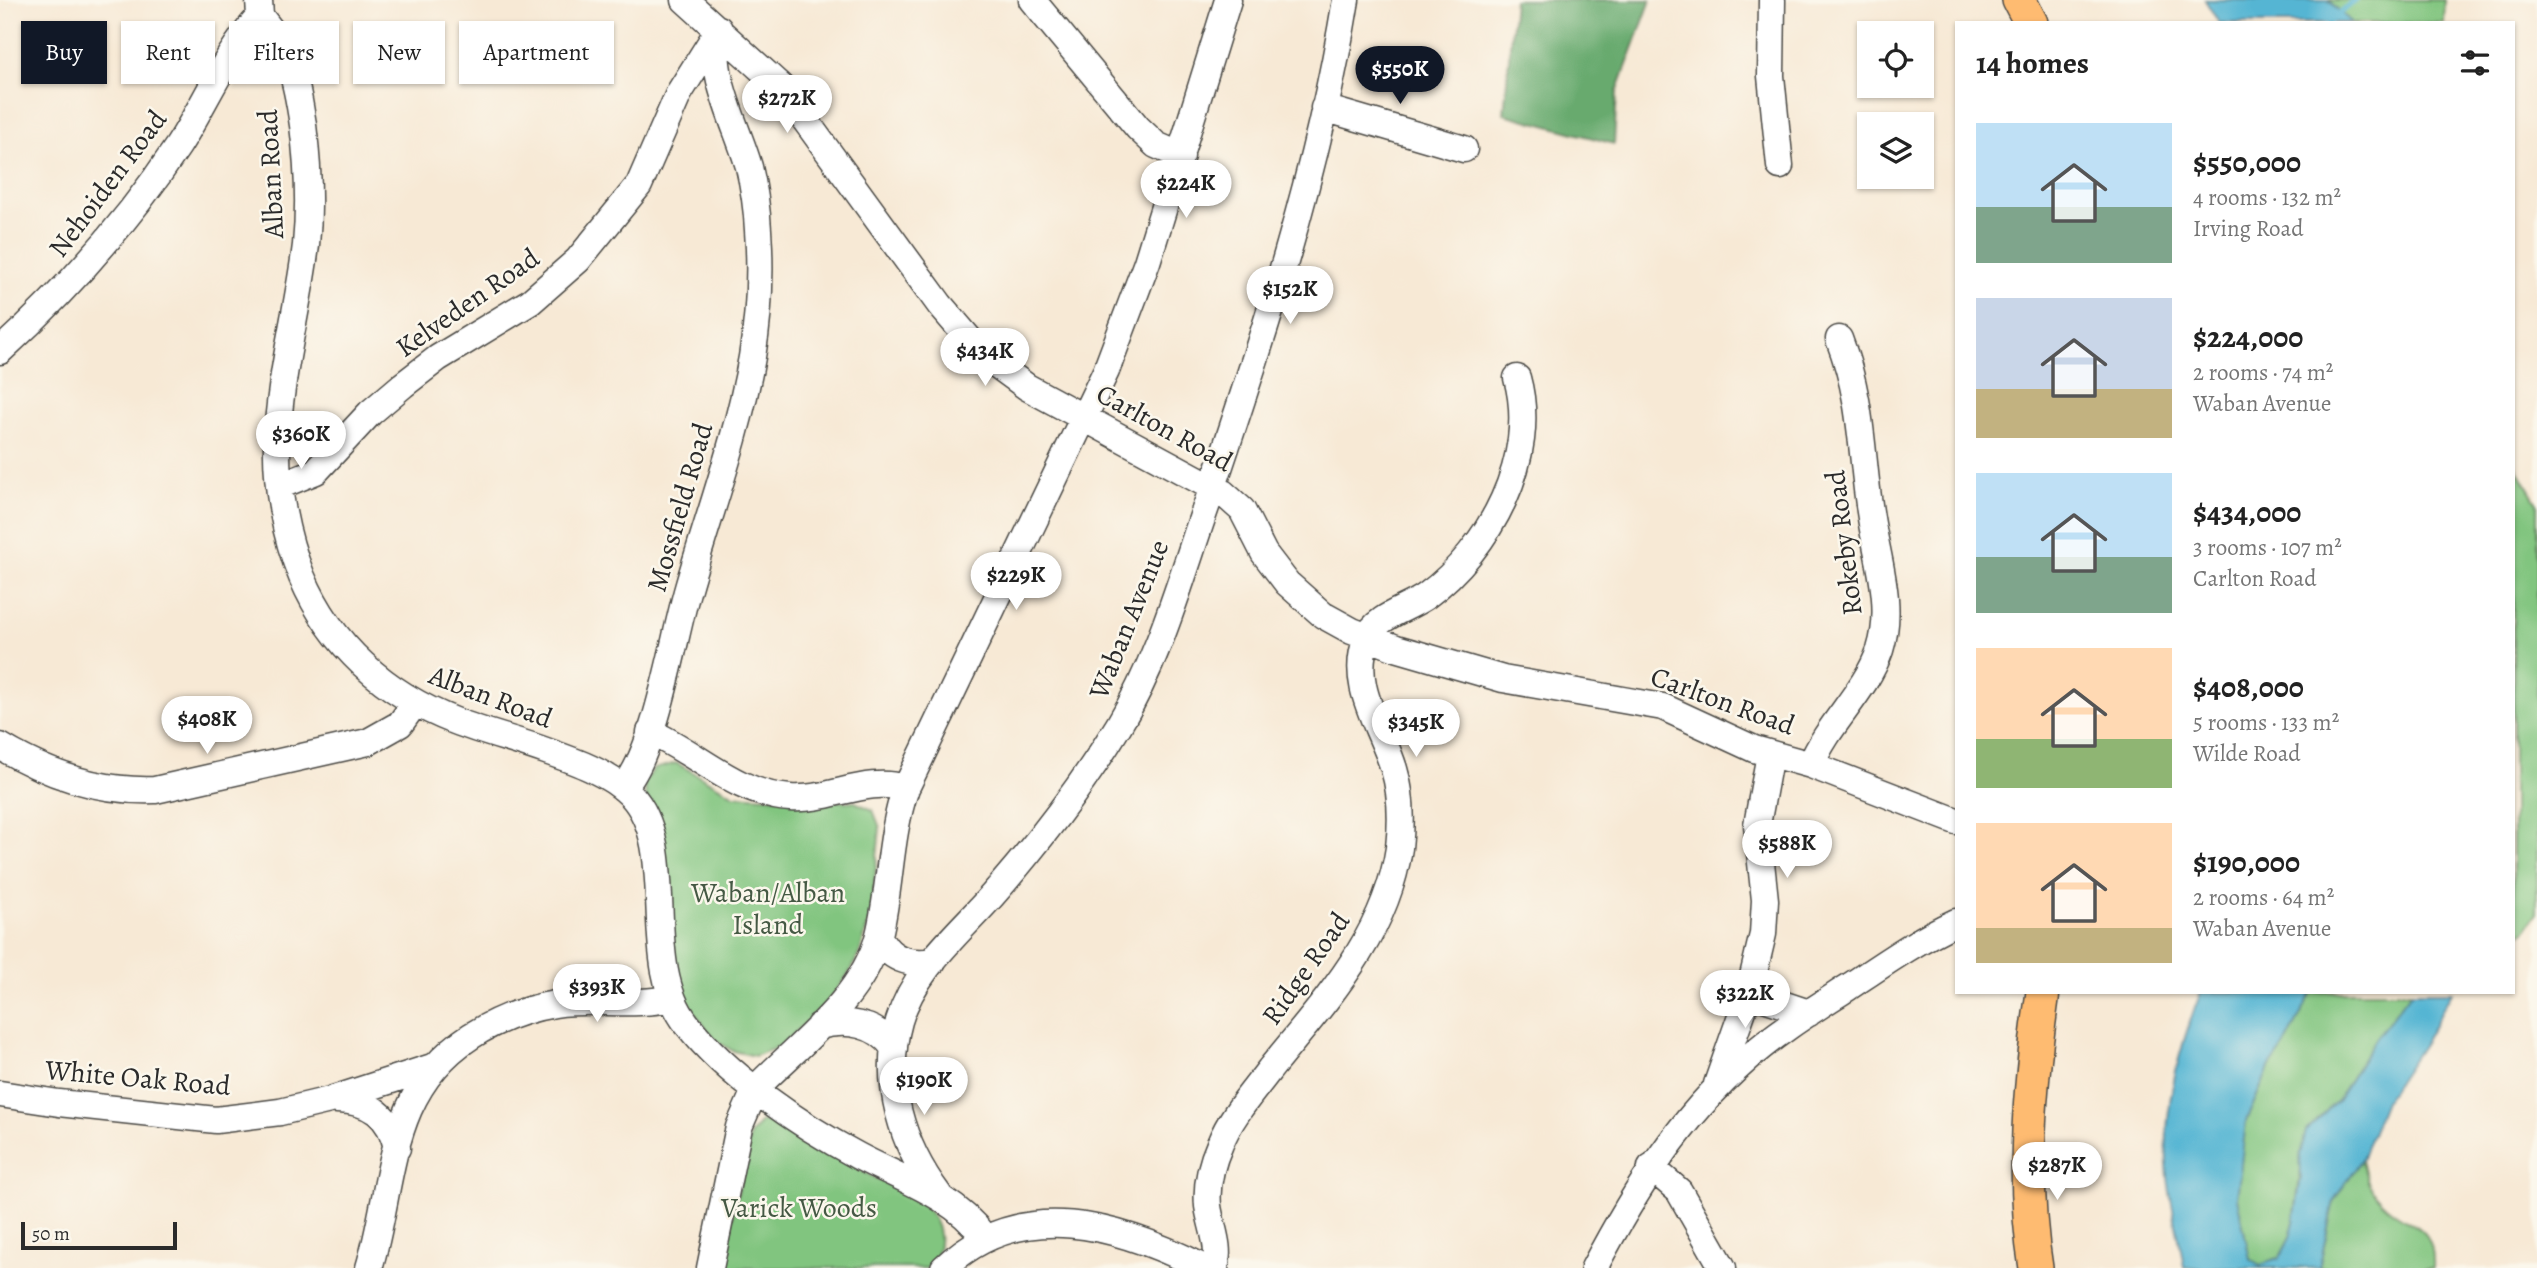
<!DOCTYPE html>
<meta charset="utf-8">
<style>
body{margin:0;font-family:Alegreya,serif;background:#f6f6f6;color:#222;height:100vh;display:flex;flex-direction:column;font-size:26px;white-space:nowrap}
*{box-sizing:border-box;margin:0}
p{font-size:23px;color:#767676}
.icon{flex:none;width:38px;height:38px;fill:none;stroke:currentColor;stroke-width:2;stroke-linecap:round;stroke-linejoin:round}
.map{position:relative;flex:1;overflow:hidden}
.sheet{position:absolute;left:1955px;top:21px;width:560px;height:973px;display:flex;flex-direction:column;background:#fff;border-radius:0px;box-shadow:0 2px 5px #0004}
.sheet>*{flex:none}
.hud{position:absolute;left:21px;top:21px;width:665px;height:63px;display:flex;gap:14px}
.tools{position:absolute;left:1857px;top:21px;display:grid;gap:14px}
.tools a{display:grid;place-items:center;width:77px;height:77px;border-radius:0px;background:#fff;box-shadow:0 2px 5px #0004;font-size:35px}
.scale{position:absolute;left:21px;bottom:18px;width:156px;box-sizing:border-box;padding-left:7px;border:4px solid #2b2b2b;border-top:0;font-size:19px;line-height:24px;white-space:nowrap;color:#2b2b2b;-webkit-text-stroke:5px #fbf7ec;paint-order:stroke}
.price{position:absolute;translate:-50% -60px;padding:0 16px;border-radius:24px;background:#fff;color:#222;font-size:23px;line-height:46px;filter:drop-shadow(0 2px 4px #0008)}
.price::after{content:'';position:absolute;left:50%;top:42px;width:21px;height:16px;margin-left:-10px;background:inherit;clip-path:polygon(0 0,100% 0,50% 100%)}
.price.on{background:#111827;color:#fff}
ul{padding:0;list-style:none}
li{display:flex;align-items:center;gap:21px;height:175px;padding:0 21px}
li span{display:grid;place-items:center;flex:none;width:196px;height:140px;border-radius:0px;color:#555}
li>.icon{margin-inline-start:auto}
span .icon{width:84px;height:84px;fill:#fffc;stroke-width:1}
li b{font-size:30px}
h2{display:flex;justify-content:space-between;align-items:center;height:84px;padding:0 21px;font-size:30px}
.chip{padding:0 24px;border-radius:0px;background:#fff;box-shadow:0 2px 5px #0004;font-size:24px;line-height:63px}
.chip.on{background:#111827;color:#fff}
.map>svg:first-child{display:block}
.green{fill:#81c57f;stroke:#567855;stroke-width:2}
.forest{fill:#68aa6e;stroke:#4a6a4c;stroke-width:2}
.water{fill:#55b5d3;stroke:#40707f;stroke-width:2}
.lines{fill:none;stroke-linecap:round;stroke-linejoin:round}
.stream{stroke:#55b5d3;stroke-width:6}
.minor-casing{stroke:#4a4844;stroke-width:29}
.major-casing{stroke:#4a4844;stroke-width:36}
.minor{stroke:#fff;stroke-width:26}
.major{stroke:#febb71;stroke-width:33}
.labels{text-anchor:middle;stroke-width:5;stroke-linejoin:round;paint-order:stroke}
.street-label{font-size:28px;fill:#2b2b2b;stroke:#fbf7ec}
.park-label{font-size:28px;fill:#455944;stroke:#fbf7ec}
</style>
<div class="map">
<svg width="2537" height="1268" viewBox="0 0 2537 1268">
<rect width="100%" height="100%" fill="#fbf7ec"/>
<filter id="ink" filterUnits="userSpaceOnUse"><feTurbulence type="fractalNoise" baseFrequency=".0143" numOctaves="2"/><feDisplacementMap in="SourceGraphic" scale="14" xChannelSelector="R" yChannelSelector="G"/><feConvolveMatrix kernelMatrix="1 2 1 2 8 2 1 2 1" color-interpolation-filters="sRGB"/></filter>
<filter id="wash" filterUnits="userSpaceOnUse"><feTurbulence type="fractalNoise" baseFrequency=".00686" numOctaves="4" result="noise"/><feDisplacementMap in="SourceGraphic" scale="28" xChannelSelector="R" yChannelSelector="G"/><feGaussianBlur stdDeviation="1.57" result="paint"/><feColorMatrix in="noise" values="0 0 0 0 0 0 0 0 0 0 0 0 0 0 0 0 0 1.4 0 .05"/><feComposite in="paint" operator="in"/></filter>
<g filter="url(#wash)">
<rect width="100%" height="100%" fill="#f7e9d5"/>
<path class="green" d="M2328,0H2445L2444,23H2352Z
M2513,461L2537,503V913L2525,931L2513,939Z
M676,763L734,795L855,802L873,810L880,828L871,914L860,952L852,969L830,999L781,1046L755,1056L733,1051L714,1039L681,995L645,790L644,783L654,769Z
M2312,992H2412L2375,1039L2337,1101L2306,1131L2294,1222L2290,1238L2279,1259L2260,1265L2250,1259L2237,1198L2246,1121L2269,1068L2284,1047Z
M774,1121L923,1205C942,1223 945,1246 929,1268H722L750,1135L761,1122Z
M2362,1159C2365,1178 2371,1194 2387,1207C2413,1229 2435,1224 2433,1268H2319L2334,1200Z"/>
<path class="forest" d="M1514,0H1651L1617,92L1614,144L1504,114Z"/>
<path class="water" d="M2205,0H2328L2352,23H2219Z
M2201,992H2312L2284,1047L2269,1068L2246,1121L2237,1198L2250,1259L2260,1265L2279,1259L2290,1238L2294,1222L2301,1177L2300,1154L2306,1131L2337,1101L2375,1039L2412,992H2452L2425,1041L2385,1101L2362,1159L2334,1200L2319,1268H2184C2180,1237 2171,1208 2168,1177C2161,1114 2178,1050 2201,992Z"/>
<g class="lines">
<path class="stream" d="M2329,23L2355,0"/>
</g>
</g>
<g filter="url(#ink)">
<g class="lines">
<defs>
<path id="minor" d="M685,0L781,87L940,305L982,354L1027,387L1223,493L1242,510L1264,553L1287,583L1323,615L1352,631L1396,648L1503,679L1663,707L1754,749L1811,765L1956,821
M1032,0L1138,128L1156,145L1181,156
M1772,0L1771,76L1780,166
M260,16C291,53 296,78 303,125C308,165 310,205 306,245C298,311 279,377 277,443C276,487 285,536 302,577C331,645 385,694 455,721C485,733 516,740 546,751C575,761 609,773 631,795C681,848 638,962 687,1024C727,1076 800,1125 858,1156C903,1180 953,1195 984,1237
M1324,108L1464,149
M0,351C68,289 127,223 178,146C206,102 225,54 260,16L259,0
M279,486L316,471L370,413L403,385L438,358L530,302L578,260L639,185L679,93L718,31
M650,732C698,753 735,794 790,798C831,801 865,776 906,788
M0,746C48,775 99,792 155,790L368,742L400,724L415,703
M1811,765C1828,723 1865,693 1880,650C1894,606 1878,562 1871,518C1860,452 1864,404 1839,339
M623,788C656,753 673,639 688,588C710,511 738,436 752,357C759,316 761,272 758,230C757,209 754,188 749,167C737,125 707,73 719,29
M879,936C888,959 909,965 933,961
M1749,993L1809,1013
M819,1026C846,1019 877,1023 894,1048
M1717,1084L1749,993L1763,934L1765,900L1757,825L1770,754
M0,1094L59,1103L216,1120L280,1112L330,1100L432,1067
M337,1100C370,1101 390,1115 397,1148
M1651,1167L1679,1191L1723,1268
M939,1195C902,1146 882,1082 899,1021C915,967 962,931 997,890C1042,838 1084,783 1119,725C1160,657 1181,578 1207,504C1263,339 1318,172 1346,0
M369,1268C395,1181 386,1091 471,1036C496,1020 525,1009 555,1004C594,998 633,1007 672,998
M710,1268L739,1127L756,1088C799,1044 863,998 879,935C891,886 889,836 906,788L1106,371L1147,262L1228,0
M944,1268C1020,1195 1120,1225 1204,1268
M1215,1268C1221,1246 1211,1227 1208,1206C1206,1185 1212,1162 1220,1144C1231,1116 1252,1093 1270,1069C1324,1002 1386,937 1399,848C1402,821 1402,795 1394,769C1381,726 1348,685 1367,638C1376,616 1408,609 1426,596C1490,549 1539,457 1517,378
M1594,1268C1635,1190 1680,1118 1747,1059C1777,1032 1813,1010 1847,988C1883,964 1917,940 1956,922"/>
<path id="major" d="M2019,0L2031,23
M2036,1268C2021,1177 2030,1083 2043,992"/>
</defs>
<use href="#minor" class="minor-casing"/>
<use href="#major" class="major-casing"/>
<use href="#minor" class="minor"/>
<use href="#major" class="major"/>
</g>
</g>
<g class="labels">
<g class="street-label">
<text transform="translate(270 174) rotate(-93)" y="10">Alban Road</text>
<text transform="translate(107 183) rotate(-53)" y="10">Nehoiden Road</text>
<text transform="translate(467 302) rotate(-35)" y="10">Kelveden Road</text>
<text transform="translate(1165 427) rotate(29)" y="10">Carlton Road</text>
<text transform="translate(679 507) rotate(-74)" y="10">Mossfield Road</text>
<text transform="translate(1843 543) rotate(-97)" y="10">Rokeby Road</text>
<text transform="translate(1128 619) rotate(-68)" y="10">Waban Avenue</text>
<text transform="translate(491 696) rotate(21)" y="10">Alban Road</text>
<text transform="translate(1723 700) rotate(20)" y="10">Carlton Road</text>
<text transform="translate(1305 968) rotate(-55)" y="10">Ridge Road</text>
<text transform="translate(138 1077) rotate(5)" y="10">White Oak Road</text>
</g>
<g class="park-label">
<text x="768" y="902">Waban/Alban<tspan x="768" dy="32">Island</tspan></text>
<text x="799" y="1217">Varick Woods</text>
</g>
</g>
</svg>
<div class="tools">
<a><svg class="icon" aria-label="locate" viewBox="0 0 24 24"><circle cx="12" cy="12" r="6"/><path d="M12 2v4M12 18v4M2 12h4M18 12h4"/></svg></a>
<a><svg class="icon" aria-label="layers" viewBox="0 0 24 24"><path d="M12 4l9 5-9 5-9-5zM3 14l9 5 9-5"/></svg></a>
</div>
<div class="scale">50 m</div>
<b class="price on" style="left:1400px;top:106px">$550K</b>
<b class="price" style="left:787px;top:135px">$272K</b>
<b class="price" style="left:1186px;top:220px">$224K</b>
<b class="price" style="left:1290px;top:326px">$152K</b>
<b class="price" style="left:985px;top:388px">$434K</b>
<b class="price" style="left:301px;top:471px">$360K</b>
<b class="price" style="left:1016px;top:612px">$229K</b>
<b class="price" style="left:207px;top:756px">$408K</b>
<b class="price" style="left:1416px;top:759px">$345K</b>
<b class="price" style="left:1787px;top:880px">$588K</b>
<b class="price" style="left:597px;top:1024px">$393K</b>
<b class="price" style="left:1745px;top:1030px">$322K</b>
<b class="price" style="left:924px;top:1117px">$190K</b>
<b class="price" style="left:2057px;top:1202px">$287K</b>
<div class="hud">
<a class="chip on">Buy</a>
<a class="chip">Rent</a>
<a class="chip">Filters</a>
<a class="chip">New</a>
<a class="chip">Apartment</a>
</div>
<section class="sheet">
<h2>14 homes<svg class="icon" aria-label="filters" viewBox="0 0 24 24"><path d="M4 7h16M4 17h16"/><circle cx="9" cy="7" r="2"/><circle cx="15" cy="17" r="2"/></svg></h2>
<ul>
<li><span style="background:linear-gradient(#bfe0f5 60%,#7fa58c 0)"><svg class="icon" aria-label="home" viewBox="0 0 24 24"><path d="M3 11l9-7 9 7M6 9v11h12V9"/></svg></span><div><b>$550,000</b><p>4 rooms · 132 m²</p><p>Irving Road</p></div></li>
<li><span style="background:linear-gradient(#c9d6e8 65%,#c2b280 0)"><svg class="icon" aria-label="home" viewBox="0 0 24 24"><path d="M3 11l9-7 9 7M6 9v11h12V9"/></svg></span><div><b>$224,000</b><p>2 rooms · 74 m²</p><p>Waban Avenue</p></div></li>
<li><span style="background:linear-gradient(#bfe0f5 60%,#7fa58c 0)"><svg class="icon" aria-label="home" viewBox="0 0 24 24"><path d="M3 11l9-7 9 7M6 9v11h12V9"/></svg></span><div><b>$434,000</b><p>3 rooms · 107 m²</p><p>Carlton Road</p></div></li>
<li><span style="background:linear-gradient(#ffd9b3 65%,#8fb573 0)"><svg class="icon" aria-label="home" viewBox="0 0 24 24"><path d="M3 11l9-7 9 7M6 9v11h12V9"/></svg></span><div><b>$408,000</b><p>5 rooms · 133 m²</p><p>Wilde Road</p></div></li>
<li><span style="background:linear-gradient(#ffd9b3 75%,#c2b280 0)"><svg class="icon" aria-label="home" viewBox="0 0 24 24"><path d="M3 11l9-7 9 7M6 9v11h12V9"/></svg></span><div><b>$190,000</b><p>2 rooms · 64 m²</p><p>Waban Avenue</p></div></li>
</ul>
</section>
</div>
